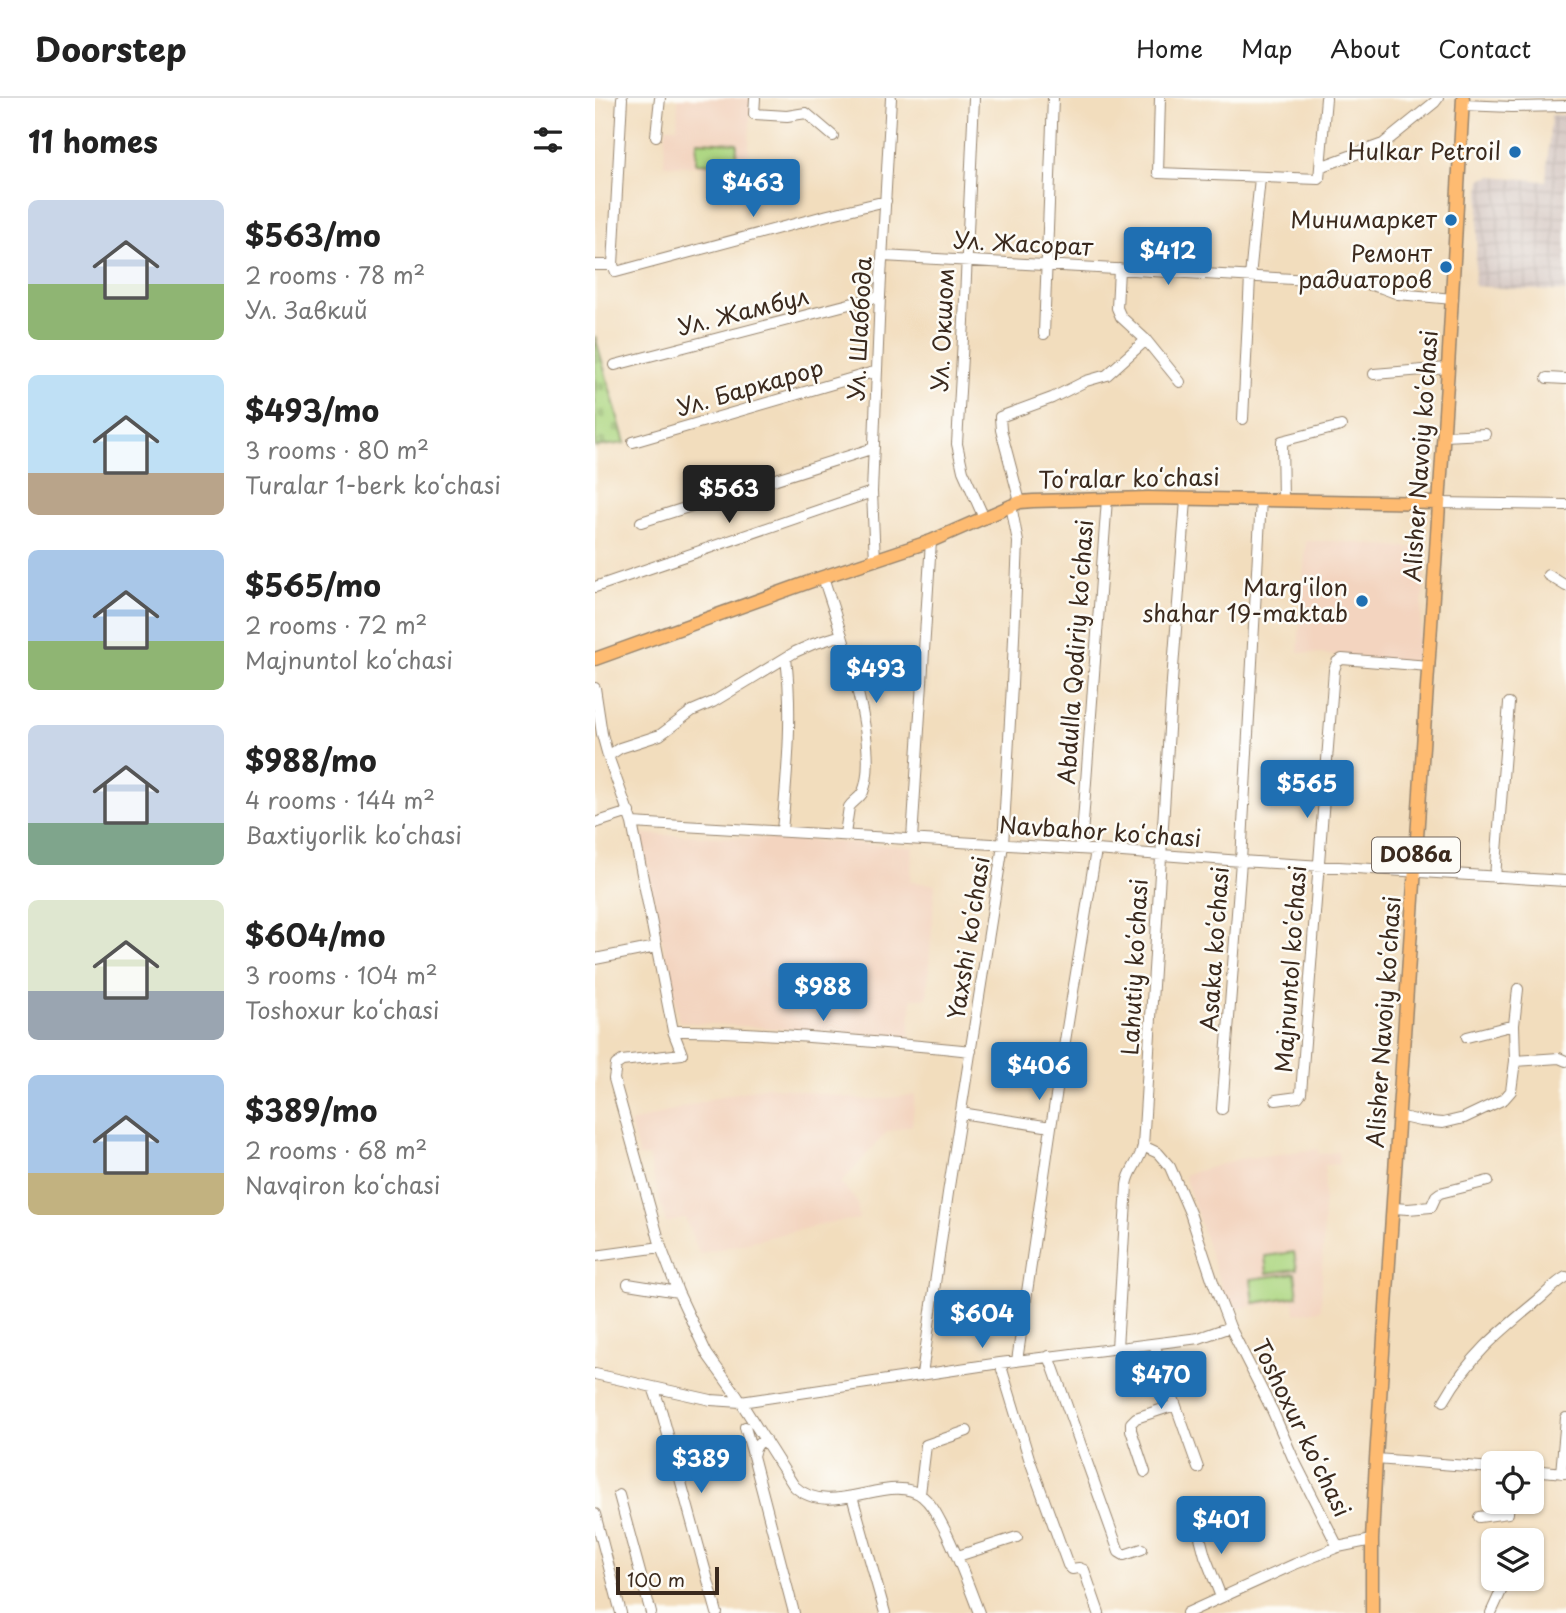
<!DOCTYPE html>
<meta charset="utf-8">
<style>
body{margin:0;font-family:"Playpen Sans",sans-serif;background:#f6f6f6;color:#222;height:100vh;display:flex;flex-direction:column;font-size:26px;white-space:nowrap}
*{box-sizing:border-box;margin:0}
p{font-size:23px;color:#767676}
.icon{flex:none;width:38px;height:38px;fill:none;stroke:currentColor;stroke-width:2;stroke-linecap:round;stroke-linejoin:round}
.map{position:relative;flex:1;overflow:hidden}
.sheet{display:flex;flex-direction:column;background:#fff;width:595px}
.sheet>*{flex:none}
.controls{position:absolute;left:886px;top:1353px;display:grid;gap:14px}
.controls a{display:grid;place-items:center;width:63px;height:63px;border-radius:10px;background:#fff;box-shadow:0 2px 5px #0004;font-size:35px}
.scale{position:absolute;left:21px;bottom:18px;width:103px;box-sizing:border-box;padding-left:7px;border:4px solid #3b2a1e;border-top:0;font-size:19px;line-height:24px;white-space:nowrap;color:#3b2a1e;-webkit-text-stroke:5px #fdfcf7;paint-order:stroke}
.price{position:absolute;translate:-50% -60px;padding:0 16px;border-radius:7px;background:#1f6fb2;color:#fff;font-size:23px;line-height:46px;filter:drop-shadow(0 2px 4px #0008)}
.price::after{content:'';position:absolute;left:50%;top:42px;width:21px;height:16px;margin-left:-10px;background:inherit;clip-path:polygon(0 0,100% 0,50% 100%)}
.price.on{background:#222;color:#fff}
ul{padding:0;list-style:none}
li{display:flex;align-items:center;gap:21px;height:175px;padding:0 28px}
li span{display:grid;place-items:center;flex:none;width:196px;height:140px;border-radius:10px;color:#555}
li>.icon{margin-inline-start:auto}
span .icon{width:84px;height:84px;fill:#fffc;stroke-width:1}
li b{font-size:30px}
h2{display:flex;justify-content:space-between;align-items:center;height:84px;padding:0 28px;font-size:30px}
header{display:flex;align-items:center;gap:42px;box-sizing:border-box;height:98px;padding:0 35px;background:#fff;border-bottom:2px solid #e0e0e0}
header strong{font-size:33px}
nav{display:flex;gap:38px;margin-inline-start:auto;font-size:24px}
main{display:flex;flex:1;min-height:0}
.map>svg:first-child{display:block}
.built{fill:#f3d4bf}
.industrial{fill:url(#industrial-grid)}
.cemetery{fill:url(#cemetery-stones);stroke:#748050;stroke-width:2}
.park{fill:#add782;stroke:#748050;stroke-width:2}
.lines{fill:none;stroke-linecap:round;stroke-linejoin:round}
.minor-casing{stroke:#96846e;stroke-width:12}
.major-casing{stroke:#96846e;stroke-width:15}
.minor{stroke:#fff;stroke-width:10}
.major{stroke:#febb71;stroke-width:12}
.poi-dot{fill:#1f6fb2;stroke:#fdfcf7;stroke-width:2.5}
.labels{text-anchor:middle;stroke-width:5;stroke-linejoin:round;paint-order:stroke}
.shield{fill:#fdfcf7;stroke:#75695f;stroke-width:2}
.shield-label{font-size:21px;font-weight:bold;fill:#3b2a1e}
.poi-label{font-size:23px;fill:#3b2a1e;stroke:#fdfcf7;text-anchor:end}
.street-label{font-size:23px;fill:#3b2a1e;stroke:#fdfcf7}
</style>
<header>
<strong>Doorstep</strong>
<nav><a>Home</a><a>Map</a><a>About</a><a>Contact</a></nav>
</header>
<main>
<section class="sheet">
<h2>11 homes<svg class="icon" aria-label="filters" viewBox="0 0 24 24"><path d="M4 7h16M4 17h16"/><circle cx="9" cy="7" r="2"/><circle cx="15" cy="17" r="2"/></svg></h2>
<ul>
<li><span style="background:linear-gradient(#c9d6e8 60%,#8fb573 0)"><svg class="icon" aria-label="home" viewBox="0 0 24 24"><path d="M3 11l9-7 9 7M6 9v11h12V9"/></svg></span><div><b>$563/mo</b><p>2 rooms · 78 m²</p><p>Ул. Завкий</p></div></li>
<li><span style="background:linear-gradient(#bfe0f5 70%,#b9a48a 0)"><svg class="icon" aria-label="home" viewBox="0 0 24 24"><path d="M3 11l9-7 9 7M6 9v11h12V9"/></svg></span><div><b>$493/mo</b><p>3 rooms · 80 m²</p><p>Turalar 1-berk koʻchasi</p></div></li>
<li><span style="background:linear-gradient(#a9c7e8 65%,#8fb573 0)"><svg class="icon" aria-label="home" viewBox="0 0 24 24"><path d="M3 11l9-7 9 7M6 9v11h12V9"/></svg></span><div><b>$565/mo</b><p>2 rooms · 72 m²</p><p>Majnuntol koʻchasi</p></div></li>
<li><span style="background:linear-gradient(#c9d6e8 70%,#7fa58c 0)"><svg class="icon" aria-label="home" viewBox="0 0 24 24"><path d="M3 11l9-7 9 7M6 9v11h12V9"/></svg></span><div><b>$988/mo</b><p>4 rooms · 144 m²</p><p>Baxtiyorlik koʻchasi</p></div></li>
<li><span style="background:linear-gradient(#dfe7d0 65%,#9aa5b1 0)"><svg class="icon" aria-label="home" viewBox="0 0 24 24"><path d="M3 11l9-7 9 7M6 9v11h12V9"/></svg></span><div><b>$604/mo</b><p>3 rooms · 104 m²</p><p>Toshoxur koʻchasi</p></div></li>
<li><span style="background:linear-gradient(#a9c7e8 70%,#c2b280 0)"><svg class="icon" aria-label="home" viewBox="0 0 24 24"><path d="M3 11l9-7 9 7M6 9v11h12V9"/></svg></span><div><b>$389/mo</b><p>2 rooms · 68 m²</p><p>Navqiron koʻchasi</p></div></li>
</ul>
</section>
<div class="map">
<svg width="971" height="1515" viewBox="0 0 971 1515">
<defs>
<pattern id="industrial-grid" width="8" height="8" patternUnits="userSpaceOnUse" patternTransform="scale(1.75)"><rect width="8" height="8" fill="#cfc0bb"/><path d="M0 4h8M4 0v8" fill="none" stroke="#b3a5a0"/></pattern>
<pattern id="cemetery-stones" width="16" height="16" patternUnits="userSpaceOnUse" patternTransform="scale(1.75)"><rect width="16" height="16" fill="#add782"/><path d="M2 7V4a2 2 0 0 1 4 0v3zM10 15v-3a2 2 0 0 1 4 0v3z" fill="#96b970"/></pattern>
</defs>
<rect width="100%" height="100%" fill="#fdfcf7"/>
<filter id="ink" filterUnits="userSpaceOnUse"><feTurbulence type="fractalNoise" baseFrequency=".0143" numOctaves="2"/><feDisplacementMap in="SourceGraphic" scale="14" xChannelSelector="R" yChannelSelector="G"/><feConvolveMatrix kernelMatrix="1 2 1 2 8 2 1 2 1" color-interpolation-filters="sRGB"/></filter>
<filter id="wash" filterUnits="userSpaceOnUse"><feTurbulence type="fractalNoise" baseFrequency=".00686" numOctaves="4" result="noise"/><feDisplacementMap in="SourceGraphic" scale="28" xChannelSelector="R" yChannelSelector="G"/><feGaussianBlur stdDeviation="1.57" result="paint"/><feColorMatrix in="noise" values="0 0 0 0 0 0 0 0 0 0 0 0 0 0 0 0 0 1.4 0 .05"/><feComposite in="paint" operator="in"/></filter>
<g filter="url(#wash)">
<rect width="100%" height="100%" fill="#f2ddbd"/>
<path class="built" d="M83,0H156L153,71L69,67L71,29H82Z
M711,443H739L832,451L822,566L703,554Z
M45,736L214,742L318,749L315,784L340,786L332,900H317L314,939L84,924Z
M172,988L274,1002L320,997L317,1027L292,1034L246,1085L262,1104L264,1121L232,1125L104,1156L90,1120L71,1125L53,1058L44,1059L35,1025L119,1000Z
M723,1051L724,1056L743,1054L744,1066L730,1067L726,1212L700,1216L699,1202L634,1212L589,1077L644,1061Z"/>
<path class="industrial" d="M956,17H971V194L879,188L886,81L898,78L951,83Z"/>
<path class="cemetery" d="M0,238L30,345L0,349Z"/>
<path class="park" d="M102,43L142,45L141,67L101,65Z
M699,1154L702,1171L672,1175L670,1158Z
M700,1175L703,1198L659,1205L656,1181Z"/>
</g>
<g filter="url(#ink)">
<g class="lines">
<defs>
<path id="minor" d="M160,0L159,16L192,18L211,15L238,38
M379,0L369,223L362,346L368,373L389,420
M565,0L563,75L724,81L731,0
M867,7L917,9L971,8
M61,38L65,0
M725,69L788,46L840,4L843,0
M288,158L768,185L787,190L803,196L858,201
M0,167H18
M18,167L21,174L233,117L291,103
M18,167L27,0
M524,171L522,210L526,219L551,242L585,284
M449,236L458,0
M20,267L285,198
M779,276L853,270
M952,280L971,281
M648,321L655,179L665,80
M849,338L890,336
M38,344L282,273
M688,402L687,343L746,328
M425,404L406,332L405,319L457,300L491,283L512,277L551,242
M844,405L971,407
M46,424L279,350
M280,463L277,394L285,198L296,0
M953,477L971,488
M228,479C244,529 287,646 268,694C264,701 258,703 254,709L250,736
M0,489L277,394
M0,590L7,636L13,658L37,725L78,933L87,956L27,963L21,967L19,981L66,1149L83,1194L112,1256L142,1298L199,1388C236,1423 296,1372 328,1399C338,1407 343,1419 349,1430C363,1458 373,1486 384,1515
M13,658L25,650L65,637L97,613L118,604L200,554L218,546L247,537
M0,725L34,714
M37,725L501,752L646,763L971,783
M187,733C192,676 198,617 191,560
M317,741L336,443
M486,751L512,401
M900,779L914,605
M0,861L61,849
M78,933C123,932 168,936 214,939C268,943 322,947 376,953
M872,939L919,927
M920,963L964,960L971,963
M681,1002L703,999L706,995L739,572L742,564L747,561L834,568
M627,1011L646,763L666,401
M366,1015L456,1029
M803,1018L825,1023L848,1025L869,1020L909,1001L916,993L920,963L919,927L923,891
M548,1048L563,1055L575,1069L595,1115L618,1184L635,1229L678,1314L698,1360L743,1449
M799,1110L813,1111L836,1109L841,1098L845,1095L893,1083
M0,1158L66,1149
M33,1186L83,1194
M559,1246L603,1370
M522,1250L532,1087C534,1071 545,1064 548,1048L577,583L591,402
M454,1258L524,1454L529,1457L547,1451
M422,1263L456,1029L501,752
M405,1265L434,1360L473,1467L477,1471L484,1470L489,1472L504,1515
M0,1276L116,1302L146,1304L405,1265L604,1240L635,1229
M327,1276L353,1095L408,747L417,587L423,444L416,407
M58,1289L67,1315L122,1515
M849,1303C874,1259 903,1235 942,1203C952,1195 960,1185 971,1179
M150,1329L158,1357
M170,1341C162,1346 160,1349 158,1358L199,1515
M781,1361L898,1370
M936,1372L970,1375
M550,1374L536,1332V1325L541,1320L580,1307
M966,1375L971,1320
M325,1396L331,1347L372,1333
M24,1397L56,1515
M257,1398L290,1515
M0,1416L26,1515
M884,1419L913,1415L914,1404
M601,1424L610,1458L626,1499
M363,1458L422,1439
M592,1515L700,1466L743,1449L777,1442
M896,1515L912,1480"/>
<path id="major" d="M0,561L228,479L336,443L425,404L438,403L553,400L844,405
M777,1515V1442L781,1361L853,270L868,0"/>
</defs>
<use href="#minor" class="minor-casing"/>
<use href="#major" class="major-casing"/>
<use href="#minor" class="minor"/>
<use href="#major" class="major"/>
</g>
</g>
<g class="poi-dot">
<circle cx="920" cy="54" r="7"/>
<circle cx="856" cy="122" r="7"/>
<circle cx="851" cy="169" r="7"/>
<circle cx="767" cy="503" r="7"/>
</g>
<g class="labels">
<rect class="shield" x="777" y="739.5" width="88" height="35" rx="5"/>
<g class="shield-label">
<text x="821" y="764">D086a</text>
</g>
<g class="poi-label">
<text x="906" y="62">Hulkar Petroil</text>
<text x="842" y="130">Минимаркет</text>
<text x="837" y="164">Ремонт<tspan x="837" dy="26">радиаторов</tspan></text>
<text x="753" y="498">Marg'ilon<tspan x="753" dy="26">shahar 19-maktab</tspan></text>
</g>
<g class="street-label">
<text transform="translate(428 146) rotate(3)" y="8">Ул. Жасорат</text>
<text transform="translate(148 214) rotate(-14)" y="8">Ул. Жамбул</text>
<text transform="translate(265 231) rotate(-87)" y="8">Ул. Шаббода</text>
<text transform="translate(348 232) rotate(-87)" y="8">Ул. Окшом</text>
<text transform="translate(155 290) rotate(-16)" y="8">Ул. Баркарор</text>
<text transform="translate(826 358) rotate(-86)" y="8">Alisher Navoiy koʻchasi</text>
<text transform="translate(534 381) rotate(-1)" y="8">Toʻralar koʻchasi</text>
<text transform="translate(481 554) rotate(-86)" y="8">Abdulla Qodiriy koʻchasi</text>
<text transform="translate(505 734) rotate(4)" y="8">Navbahor koʻchasi</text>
<text transform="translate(374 840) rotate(-81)" y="8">Yaxshi koʻchasi</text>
<text transform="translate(620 851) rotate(-86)" y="8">Asaka koʻchasi</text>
<text transform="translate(540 869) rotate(-87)" y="8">Lahutiy koʻchasi</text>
<text transform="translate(696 871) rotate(-86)" y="8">Majnuntol koʻchasi</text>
<text transform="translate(789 924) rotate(-86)" y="8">Alisher Navoiy koʻchasi</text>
<text transform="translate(706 1330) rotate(64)" y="8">Toshoxur koʻchasi</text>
</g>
</g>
</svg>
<div class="controls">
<a><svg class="icon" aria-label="locate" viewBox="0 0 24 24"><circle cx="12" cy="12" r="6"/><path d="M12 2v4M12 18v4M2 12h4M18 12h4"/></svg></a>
<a><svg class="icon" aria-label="layers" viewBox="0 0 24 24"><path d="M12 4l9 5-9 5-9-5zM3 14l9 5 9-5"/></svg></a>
</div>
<div class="scale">100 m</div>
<b class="price" style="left:158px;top:121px">$463</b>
<b class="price" style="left:573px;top:189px">$412</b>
<b class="price on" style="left:134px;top:427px">$563</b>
<b class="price" style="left:281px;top:607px">$493</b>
<b class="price" style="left:712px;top:722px">$565</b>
<b class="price" style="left:228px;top:925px">$988</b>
<b class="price" style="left:444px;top:1004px">$406</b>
<b class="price" style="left:387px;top:1252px">$604</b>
<b class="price" style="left:566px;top:1313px">$470</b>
<b class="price" style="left:106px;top:1397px">$389</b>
<b class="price" style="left:626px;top:1458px">$401</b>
</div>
</main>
